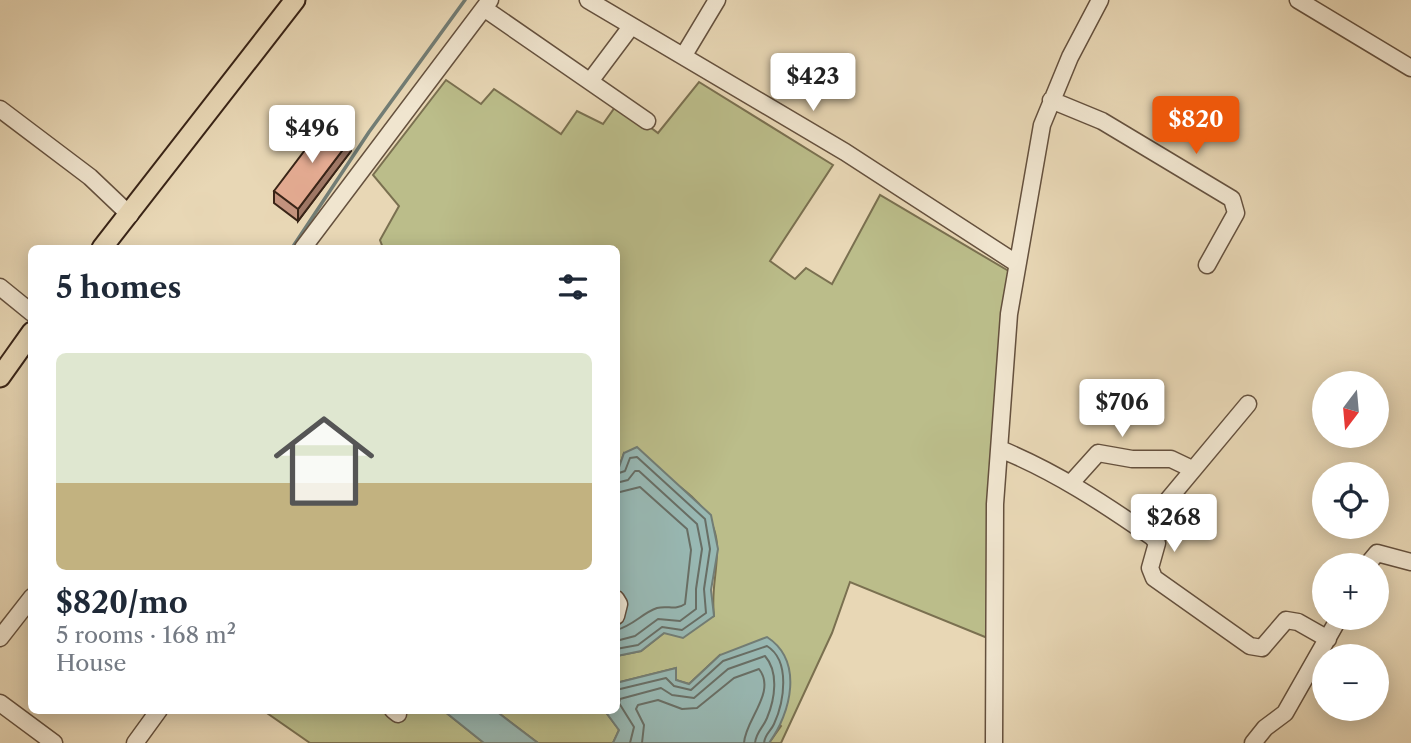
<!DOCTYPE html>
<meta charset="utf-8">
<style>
body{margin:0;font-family:"Libre Caslon Text",serif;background:#f6f6f7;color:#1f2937;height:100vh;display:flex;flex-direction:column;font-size:26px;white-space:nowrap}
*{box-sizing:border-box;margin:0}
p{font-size:23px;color:#747a83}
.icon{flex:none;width:38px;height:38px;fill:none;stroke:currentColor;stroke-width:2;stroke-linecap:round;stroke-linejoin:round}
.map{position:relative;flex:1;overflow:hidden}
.drawer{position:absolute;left:28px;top:245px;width:592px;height:469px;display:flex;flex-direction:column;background:#fff;border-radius:10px;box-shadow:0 4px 18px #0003}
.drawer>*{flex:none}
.needle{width:46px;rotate:196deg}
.controls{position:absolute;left:1312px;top:371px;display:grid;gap:14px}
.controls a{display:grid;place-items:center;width:77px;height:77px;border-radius:50%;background:#fff;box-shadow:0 4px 18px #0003;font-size:35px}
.price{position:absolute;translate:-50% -60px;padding:0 16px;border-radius:7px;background:#fff;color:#222;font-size:23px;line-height:46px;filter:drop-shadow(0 2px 4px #0008)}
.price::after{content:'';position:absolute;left:50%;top:42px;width:21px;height:16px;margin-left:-10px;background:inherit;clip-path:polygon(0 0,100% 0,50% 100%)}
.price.active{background:#ea580c;color:#fff}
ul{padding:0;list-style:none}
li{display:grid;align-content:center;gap:14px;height:371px;padding:0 28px}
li+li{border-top:2px solid #e0e1e3}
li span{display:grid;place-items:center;height:217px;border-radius:10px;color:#555}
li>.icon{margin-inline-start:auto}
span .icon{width:126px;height:126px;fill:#fffc;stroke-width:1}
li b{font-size:30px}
h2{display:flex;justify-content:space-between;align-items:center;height:84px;padding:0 28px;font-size:30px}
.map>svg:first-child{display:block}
.green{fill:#bbbd8a;stroke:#7a7050;stroke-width:2}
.water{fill:#98b8b3;stroke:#727d75;stroke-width:2}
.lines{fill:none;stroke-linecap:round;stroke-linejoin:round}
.shore{stroke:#686e65;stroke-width:2}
.stream{stroke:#727d75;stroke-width:3.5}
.minor-casing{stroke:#65513e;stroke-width:19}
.major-casing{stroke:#392417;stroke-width:23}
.minor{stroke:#f0e5cf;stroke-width:16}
.major{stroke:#e8d7b5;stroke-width:19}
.wall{fill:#c4937e;stroke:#392417;stroke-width:2}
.shaded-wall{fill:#a07866;stroke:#392417;stroke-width:2}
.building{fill:#e4ab92;stroke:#392417;stroke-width:2}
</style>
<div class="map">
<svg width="1411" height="743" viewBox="0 0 1411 743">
<rect width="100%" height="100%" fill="#e8d7b5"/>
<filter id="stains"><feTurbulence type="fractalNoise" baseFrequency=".00286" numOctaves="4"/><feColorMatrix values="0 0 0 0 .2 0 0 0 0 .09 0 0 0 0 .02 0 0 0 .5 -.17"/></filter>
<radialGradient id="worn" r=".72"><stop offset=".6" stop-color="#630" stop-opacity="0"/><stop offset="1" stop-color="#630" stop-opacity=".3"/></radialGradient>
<path class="green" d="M446,80L481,104L494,89L561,134L577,111L603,124L618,103L658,133L699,82L833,165L770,261L795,279L806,268L832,284L880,195L1012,273L990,639L850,582L832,633L781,743H769L781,726L720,655L689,684L676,680V668L616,683V656L641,651L664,633L714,616C711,591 717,574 717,551C719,500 662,475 624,453L616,476V248H383L380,240L399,206L373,175Z
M264,711H444L484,743H310Z
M496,711H605L619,730L613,743H538Z"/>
<path class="water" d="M637,447L711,515L718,549L711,590L714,616L683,638L664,633L641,651L617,656L616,476L624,453Z
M767,637C804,661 791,713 769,743H613L619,730L605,711L616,710V683L676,668V680L689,684L720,655Z
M444,711H496L538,743H484Z"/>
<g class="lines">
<path class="shore" d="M616,474L625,471L630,458L637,457L705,519L710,549L704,589L706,613L682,630L662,627L638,645L616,649
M616,483L628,480L635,471H639L697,524L702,549L696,589V609L680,621L658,619L635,636L616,641
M616,493L640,487L687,529L691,550L685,604C675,611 668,605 657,608C642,613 633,626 616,630
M616,690L666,678L674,686L691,690L723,661L767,646C791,661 784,702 774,724C771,731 765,734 764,743
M630,743L634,727L619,703L620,699L661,688L672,695L694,698L728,669L765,656C779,672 775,699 767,718C763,728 756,732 755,743
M642,743L644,725L636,709L638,705L658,700L682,709L697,708L734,678L759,669C777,692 745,720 744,743"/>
<path class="stream" d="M292,248L369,132L465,0"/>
<defs>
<path id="minor" d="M588,0L845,152L1016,263
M1298,0L1411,68
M485,9L647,121
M684,55L717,0
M591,80L630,28
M1051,100L1102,121L1232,199L1236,213L1207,265
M0,109L90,177L130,215
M303,248L490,0
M0,287L32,313
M1000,449C1056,472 1103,503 1152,537L1157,543L1150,568L1154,578L1250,646L1262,648L1286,620L1298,622L1328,639
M1071,483L1098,453L1132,459H1171L1192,469
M1142,531L1248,404
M1367,565L1377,553L1411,562
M616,599L619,604L616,616
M0,638L32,597
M0,703L54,743
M393,710L398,714
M135,743L159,710
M994,743L995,504L1009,314L1042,125L1070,57L1100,0
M1253,743L1265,728L1285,713L1339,618"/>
<path id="major" d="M102,248L295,0
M0,377L32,332"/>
</defs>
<use href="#minor" class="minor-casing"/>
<use href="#major" class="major-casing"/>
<use href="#minor" class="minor"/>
<use href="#major" class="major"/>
</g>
<path class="wall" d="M351,151L298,221L274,203V191Z"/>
<path class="shaded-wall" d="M351,139V151L298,221V209Z"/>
<path class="building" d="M327,121L351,139L298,209L274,191Z"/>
<rect width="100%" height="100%" filter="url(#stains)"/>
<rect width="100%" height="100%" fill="url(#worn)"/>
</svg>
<div class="controls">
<a><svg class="needle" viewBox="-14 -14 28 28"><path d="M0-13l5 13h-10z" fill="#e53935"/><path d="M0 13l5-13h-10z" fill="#747a83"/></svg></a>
<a><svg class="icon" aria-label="locate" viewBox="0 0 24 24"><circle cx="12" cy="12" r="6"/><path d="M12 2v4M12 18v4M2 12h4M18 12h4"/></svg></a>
<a>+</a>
<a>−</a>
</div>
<b class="price" style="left:813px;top:113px">$423</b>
<b class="price active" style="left:1196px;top:156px">$820</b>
<b class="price" style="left:312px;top:165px">$496</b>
<b class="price" style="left:1122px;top:439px">$706</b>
<b class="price" style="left:1174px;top:554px">$268</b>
<section class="drawer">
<h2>5 homes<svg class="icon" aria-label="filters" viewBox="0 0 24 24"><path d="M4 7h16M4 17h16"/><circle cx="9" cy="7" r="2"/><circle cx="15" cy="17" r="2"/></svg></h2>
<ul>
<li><span style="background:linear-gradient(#dfe7d0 60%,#c2b280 0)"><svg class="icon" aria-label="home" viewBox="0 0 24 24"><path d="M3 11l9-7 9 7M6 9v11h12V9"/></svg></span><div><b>$820/mo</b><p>5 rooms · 168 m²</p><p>House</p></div></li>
</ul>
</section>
</div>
